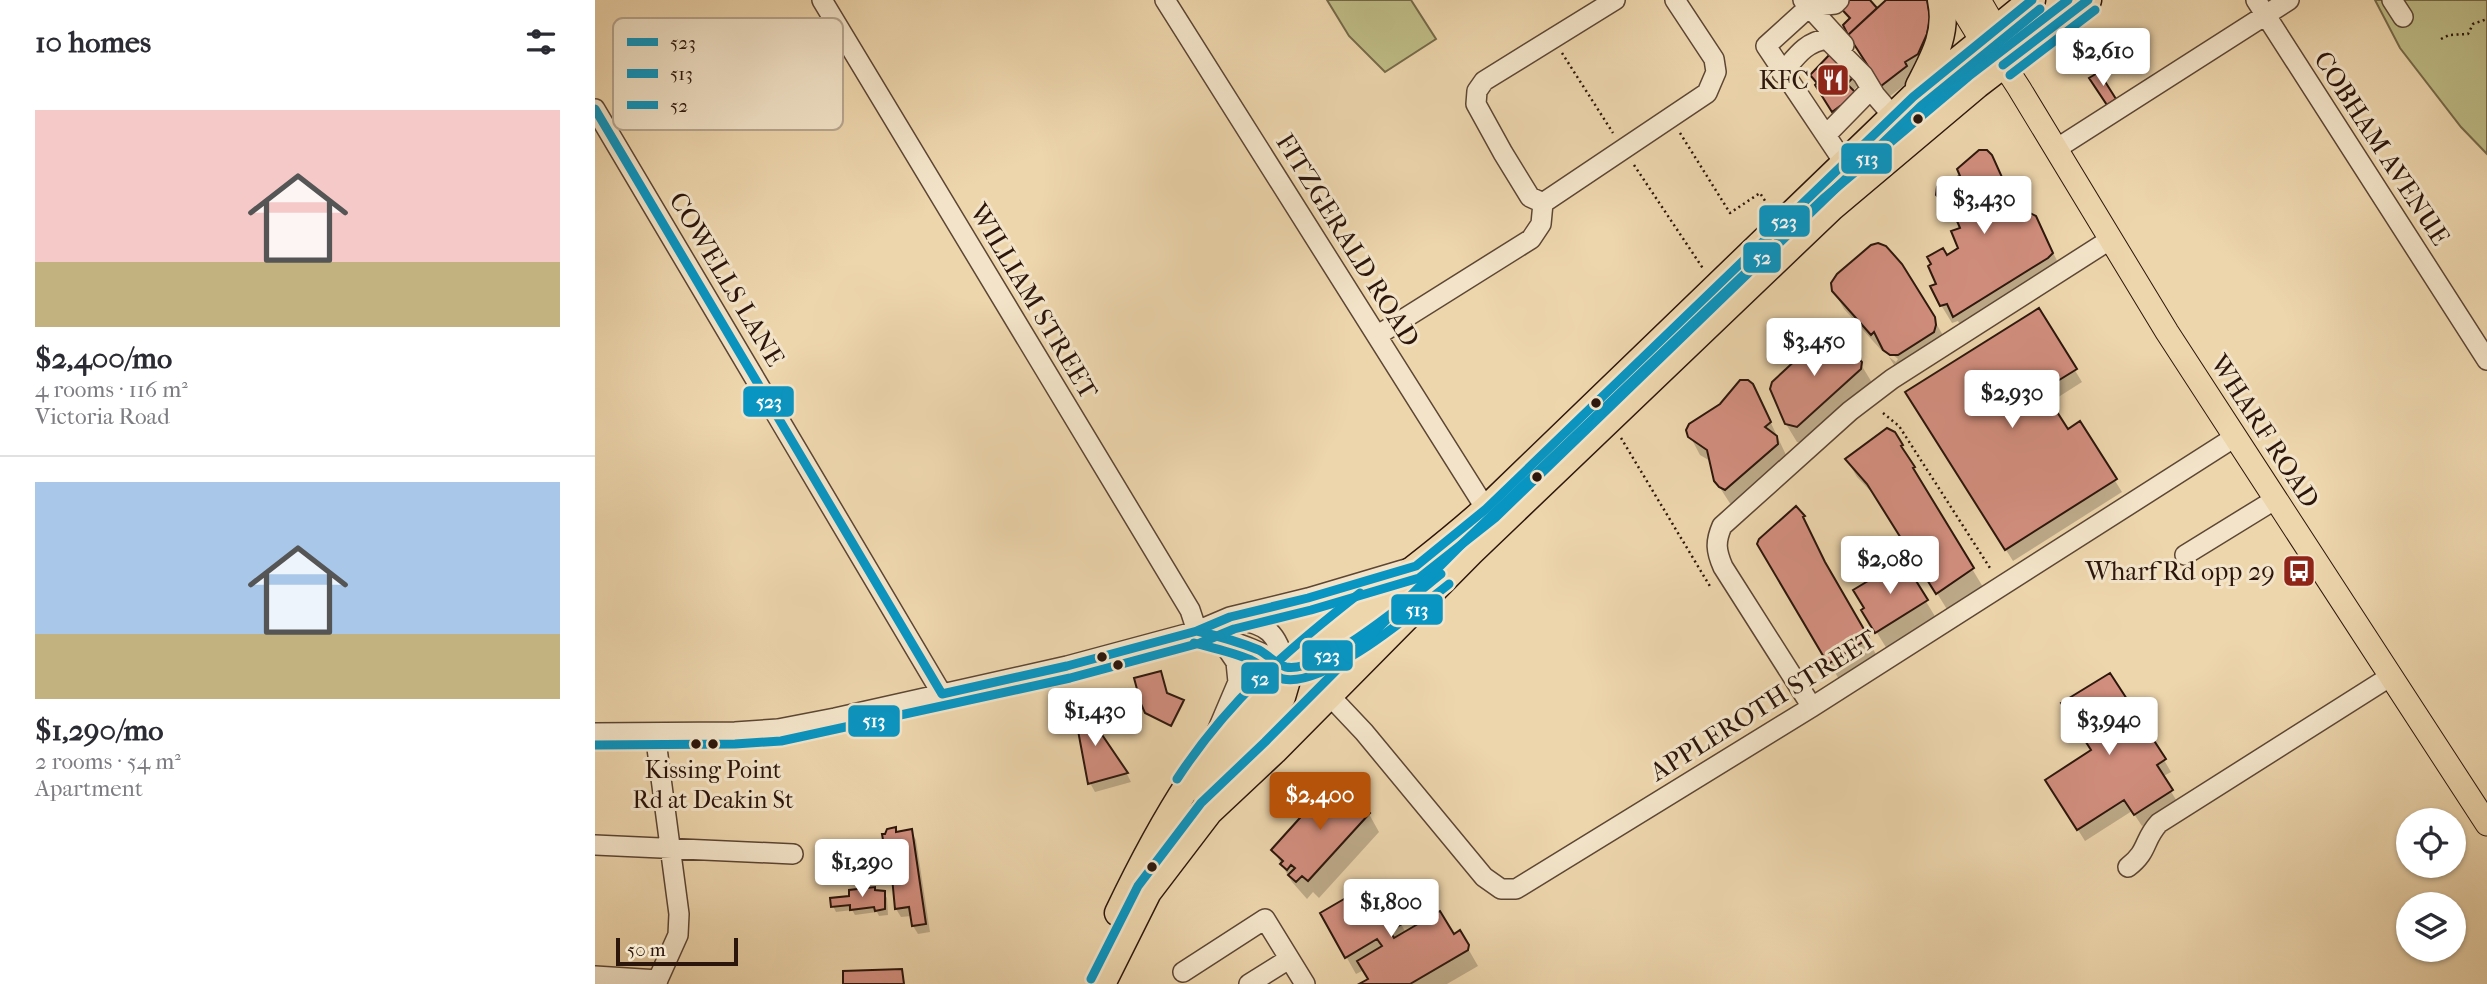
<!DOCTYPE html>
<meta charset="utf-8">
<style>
body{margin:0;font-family:"IM FELL French Canon",serif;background:#f2f2f3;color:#2b2b33;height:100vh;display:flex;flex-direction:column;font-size:26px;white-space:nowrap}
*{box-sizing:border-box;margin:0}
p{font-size:23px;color:#7c7c81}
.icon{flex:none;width:38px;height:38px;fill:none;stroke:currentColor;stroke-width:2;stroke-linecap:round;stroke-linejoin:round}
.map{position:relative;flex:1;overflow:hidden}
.panel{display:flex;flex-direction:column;background:#fff;width:595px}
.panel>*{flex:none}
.fabs{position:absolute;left:1801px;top:808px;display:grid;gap:14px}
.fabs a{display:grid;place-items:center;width:70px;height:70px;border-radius:50%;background:#fff;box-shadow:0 2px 5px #0004;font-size:35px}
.scale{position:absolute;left:21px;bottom:18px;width:122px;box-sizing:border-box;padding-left:7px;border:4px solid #2c160c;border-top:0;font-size:19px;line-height:24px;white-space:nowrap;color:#2c160c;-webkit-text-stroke:5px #f3e4c9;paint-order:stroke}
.price{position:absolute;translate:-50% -60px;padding:0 16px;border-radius:7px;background:#fff;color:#222;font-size:23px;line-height:46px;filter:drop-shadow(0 2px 4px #0008)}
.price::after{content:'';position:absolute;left:50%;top:42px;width:21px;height:16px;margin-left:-10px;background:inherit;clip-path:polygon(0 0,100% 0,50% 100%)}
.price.current{background:#b45309;color:#fff}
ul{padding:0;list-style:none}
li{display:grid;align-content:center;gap:14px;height:371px;padding:0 35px}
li+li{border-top:2px solid #e1e1e2}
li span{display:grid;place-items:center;height:217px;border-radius:0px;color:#555}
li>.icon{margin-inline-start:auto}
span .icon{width:126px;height:126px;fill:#fffc;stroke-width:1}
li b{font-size:30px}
h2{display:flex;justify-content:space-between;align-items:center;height:84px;padding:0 35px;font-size:30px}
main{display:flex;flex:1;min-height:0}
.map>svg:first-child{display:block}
.green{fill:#bebc86;stroke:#756949;stroke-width:2}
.shadow{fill:#0003}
.building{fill:#d28e7e;stroke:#2c160c;stroke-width:2}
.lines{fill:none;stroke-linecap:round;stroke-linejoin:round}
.minor-casing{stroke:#5c4634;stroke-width:22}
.major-casing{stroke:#2c160c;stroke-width:25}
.highway-casing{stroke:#2c160c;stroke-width:29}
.path{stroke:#2c160c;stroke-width:2.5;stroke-dasharray:2 3.5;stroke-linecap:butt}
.minor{stroke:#f3e4c9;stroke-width:19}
.major{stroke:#edd5ac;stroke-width:23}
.highway{stroke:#edd5ac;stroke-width:26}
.bus-1-casing{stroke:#f3e4c9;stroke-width:14}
.bus-2-casing{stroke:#f3e4c9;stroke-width:14}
.bus-3-casing{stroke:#f3e4c9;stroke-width:14}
.bus-1{stroke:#0995c2;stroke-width:9}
.bus-2{stroke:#0995c2;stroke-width:9}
.bus-3{stroke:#0995c2;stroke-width:9}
.bus-dot{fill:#2c160c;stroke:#f3e4c9;stroke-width:2.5}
.labels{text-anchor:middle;stroke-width:6;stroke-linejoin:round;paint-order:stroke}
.bus-label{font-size:24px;fill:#2c160c;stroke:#f3e4c9}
.poi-label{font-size:26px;fill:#2c160c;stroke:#f3e4c9;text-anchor:end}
.street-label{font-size:26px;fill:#2c160c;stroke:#f3e4c9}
.key{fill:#f3e4c9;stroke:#b7a690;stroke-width:2}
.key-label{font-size:19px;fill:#2c160c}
.line-badge{stroke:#f3e4c9;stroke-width:2.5}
.badge-label{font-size:19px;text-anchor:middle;font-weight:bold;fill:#fff}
</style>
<main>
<section class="panel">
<h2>10 homes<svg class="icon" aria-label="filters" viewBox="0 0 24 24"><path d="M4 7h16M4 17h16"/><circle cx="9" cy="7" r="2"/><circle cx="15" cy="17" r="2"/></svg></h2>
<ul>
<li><span style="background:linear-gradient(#f6c9c9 70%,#c2b280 0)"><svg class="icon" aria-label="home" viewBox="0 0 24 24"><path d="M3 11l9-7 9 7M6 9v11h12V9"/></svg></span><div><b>$2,400/mo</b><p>4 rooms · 116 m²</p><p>Victoria Road</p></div></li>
<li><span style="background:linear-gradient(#a9c7e8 70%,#c2b280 0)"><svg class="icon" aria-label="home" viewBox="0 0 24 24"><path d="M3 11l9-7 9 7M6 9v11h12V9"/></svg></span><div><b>$1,290/mo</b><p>2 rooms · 54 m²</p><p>Apartment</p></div></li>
</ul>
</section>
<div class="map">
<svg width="1892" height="984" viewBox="0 0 1892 984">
<rect width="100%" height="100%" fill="#edd5ac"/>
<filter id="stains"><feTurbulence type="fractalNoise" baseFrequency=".00286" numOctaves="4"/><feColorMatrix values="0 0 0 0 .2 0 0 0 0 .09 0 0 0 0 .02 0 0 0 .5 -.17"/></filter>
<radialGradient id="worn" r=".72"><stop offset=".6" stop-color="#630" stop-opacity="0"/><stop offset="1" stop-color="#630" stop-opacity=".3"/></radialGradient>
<path class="green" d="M732,0H816L841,39L790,72L754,36Z
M1780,0H1892V154L1866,127L1805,48Z"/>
<path class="shadow" d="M1272,0L1282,11L1293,0H1334L1341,31L1329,66L1315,75L1317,79L1294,97L1250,25L1255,20L1240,4Z
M1510,40L1523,61L1503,74L1522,105L1516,109L1497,79L1500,76L1487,55Z
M1238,53L1265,83L1257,92L1243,119L1217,75Z
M1396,156L1413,190L1428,204L1450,236L1467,271L1370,334L1363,321L1357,323L1346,305L1344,285L1351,257L1365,248L1367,229L1353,213L1343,194Z
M1239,291L1338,318L1349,337L1301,368L1294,357L1301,362L1303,359L1289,348L1287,351L1249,309Z
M1443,310L1487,382L1454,403L1472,431L1484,423L1527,492L1418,561L1319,404Z
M1265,363L1276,381L1275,387L1212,444L1202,442L1191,424Z
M1167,404L1191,455L1141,507L1136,505L1120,480L1117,462L1105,455L1095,436Z
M1299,433L1329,485L1327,486L1388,587L1353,611L1285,501L1262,477L1252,460Z
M1208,517L1239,582L1282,656L1245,681L1164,544L1165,540Z
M1307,562L1341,618L1292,649L1279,628Z
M572,694L589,703L577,727L554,715L547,703Z
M478,696L532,774L536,782L500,792L495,783Z
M1569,760L1576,772L1567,777L1583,803L1547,826L1537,811L1490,841L1459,792Z
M774,814L784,832L724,898L718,892L712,899L697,882L678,850Z
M300,829L302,834L316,831L321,840L335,932L323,934L318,926L317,916L306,917L301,909L299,885L294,881L289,873Z
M281,892L289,893L292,898L293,915L284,916L282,912L260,915L257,910L241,912L238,906Z
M727,914L806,924L811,933L858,936L864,933L883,966L852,984H767L775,980L769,970L761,974Z"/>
<path class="building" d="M1238,0H1275L1282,8L1253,35L1248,25L1255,18Z
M1291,0H1332L1335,18L1332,34L1323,54L1310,62L1312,66L1286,86L1253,35Z
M1511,37L1522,55L1495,71L1484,54Z
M1238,51L1262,73L1252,84L1262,94L1248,109L1245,106L1237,112L1220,85L1222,83L1215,75Z
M1504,72L1521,99L1512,105L1494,78Z
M1384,150H1392L1397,155L1410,184L1429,203L1428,211L1424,216L1435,213L1441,216L1458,253L1453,258L1358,317L1352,304L1345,306L1335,286L1341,284L1333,266L1336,264L1332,257L1348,248L1352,255L1363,248L1356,231L1365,228L1360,216L1341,195L1342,187L1346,182L1365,176L1362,169Z
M1283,243L1291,246L1307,264L1340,317L1341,325L1339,332L1303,355H1295L1288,350L1279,332L1276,335L1237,291L1236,283L1242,274L1276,245Z
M1444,308L1482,369L1448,390L1473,429L1485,421L1522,479L1410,550L1310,392Z
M1231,332H1238L1267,362L1266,369L1202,427L1190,424L1175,389L1177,382Z
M1145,380H1153L1158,384L1176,422L1170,427L1182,436L1183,444L1130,490L1124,487L1119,481L1112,450L1093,437L1091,430L1094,424L1125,404Z
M1292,428L1300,432L1308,445L1306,446L1320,467L1318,468L1379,568L1341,594L1272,484L1250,459Z
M1201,506L1210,516L1208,517L1230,562L1274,638L1233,664L1162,544L1164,539Z
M1308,560L1333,600L1280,633L1266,610L1269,608L1258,590Z
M566,671L572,693L589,700L576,726L550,713L546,704L539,678Z
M1515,673L1571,759L1562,765L1578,790L1539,815L1529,800L1482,830L1450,780L1496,750L1466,703Z
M478,692L533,773L493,784L476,693Z
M740,779L775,813L713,881L707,876L701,882L693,875L700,868L696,865L692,870L685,864L688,861L676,850Z
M301,827V832L317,829L331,924L317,926L314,907L300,909L297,877H291V873H287L285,859L291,858L287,834H290L292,829Z
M780,881L807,924L795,931L799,938L845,911L859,934L865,930L874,945L873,950L815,984H764L773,979L762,961L787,946L782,939L750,958L725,913Z
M280,887V890L290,891V909L280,911L279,907L255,910V905L236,907L235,898L254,896V890Z
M307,969L309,984H248V971Z"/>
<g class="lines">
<defs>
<path id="minor" d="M227,0L595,610L602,631
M570,0L891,509
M1208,0L1249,45
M1244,0L1240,4L1214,7L1171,46L1250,164
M1661,0L1892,360
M1797,0L1808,17
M1187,73C1201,57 1210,42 1232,39L1268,75L1280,95L1298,116
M0,109L347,694
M1231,135L1276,89
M1461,149L1694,0
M948,203L1112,93L1121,72L1119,59L1080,0
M948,203L935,197L908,153L881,104L882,91L889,81L1020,0
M783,335L936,239L946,224L948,203
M1590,555L1681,499
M638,618C676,627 679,630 692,667
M620,636C646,644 668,652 692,667
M734,695L769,732L889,877L906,889H921L1217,707L1640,437
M1217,707L1128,567C1121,551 1120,542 1127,526L1255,411L1297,379L1516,239
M0,733L140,732L183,729L240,718L472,666L602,631L635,617L713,598L814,568
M60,733L84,914L83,935L61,984
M620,736L643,682L641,662L624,637
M0,845L198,854
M1533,867C1554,851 1548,840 1564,823L1796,676
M588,972L670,919L710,984
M0,976L63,980
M654,984L694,959"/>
<path id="major" d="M1362,0L1387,41L1409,65L1424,88L1572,332L1892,824
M1384,0L1401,29L1404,44"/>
<path id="highway" d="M1324,86C1339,57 1353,33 1346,0
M697,666L731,658L800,610
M612,797L687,697L692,680V667
M523,913C568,819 614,740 690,668C714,646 740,628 766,609C809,577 852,544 891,509L1318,97L1437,0
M507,984L553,892L614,812L679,751L876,552L1236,208L1382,85L1493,0"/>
</defs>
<use href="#minor" class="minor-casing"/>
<use href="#major" class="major-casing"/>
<use href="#highway" class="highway-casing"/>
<path class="path" d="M1846,39L1854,35L1873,34L1878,24L1892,19
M967,53L1018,133
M1085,133L1135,213L1165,193L1174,207
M1039,165L1109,270
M1288,413L1304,426L1395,568
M1026,438L1116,588"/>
<use href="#minor" class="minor"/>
<use href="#major" class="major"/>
<use href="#highway" class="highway"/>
<defs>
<path id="bus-1" d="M1408,65L1493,0
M0,109L347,694
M602,631C623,636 644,642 664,650C673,655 682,665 691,667C728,674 817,597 846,574
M347,694L472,666L602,631L635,617L713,598L821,566L891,509L1318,97L1437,0"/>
<path id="bus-2" d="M1415,75L1500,10
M599,643C618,648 637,652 656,660C667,665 677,676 688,679C731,688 821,610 854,584
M0,745L140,744L186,741L475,678L605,643L639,629L716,610L824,578L900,518L1326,106L1445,9"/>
<path id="bus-3" d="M582,779C633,701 692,650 765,593
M496,979L543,886L606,803L670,742L868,543L1228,199L1374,76L1473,0"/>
</defs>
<use href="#bus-1" class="bus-1-casing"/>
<use href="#bus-2" class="bus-2-casing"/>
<use href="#bus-3" class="bus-3-casing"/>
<use href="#bus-1" class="bus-1"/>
<use href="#bus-2" class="bus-2"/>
<use href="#bus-3" class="bus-3"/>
</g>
<defs>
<symbol id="restaurant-square" viewBox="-11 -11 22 22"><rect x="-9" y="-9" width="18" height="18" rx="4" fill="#8f2418" stroke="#f3e4c9"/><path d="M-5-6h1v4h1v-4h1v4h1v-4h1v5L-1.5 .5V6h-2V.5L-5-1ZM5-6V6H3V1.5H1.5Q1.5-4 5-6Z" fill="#fff"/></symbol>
<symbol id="bus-square" viewBox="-11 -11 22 22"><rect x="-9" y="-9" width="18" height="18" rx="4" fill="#8f2418" stroke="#f3e4c9"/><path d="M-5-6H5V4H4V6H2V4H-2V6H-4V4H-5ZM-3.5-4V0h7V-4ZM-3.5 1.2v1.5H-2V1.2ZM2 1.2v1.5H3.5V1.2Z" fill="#fff"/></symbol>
</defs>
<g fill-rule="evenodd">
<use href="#restaurant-square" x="1219" y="61" width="38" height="38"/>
<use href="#bus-square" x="1685" y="552" width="38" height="38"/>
</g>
<g class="bus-dot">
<circle cx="1323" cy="119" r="6"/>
<circle cx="1001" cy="403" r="6"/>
<circle cx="942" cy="477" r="6"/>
<circle cx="507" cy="657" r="6"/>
<circle cx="523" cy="665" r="6"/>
<circle cx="101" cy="744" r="6"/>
<circle cx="118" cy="744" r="6"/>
<circle cx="557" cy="867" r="6"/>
</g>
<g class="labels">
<g class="bus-label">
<text x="118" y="778">Kissing Point<tspan x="118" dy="30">Rd at Deakin St</tspan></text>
</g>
<g class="poi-label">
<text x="1214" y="89">KFC</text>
<text x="1680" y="580">Wharf Rd opp 29</text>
</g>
<g class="street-label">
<text transform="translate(1787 148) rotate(57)" y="9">COBHAM AVENUE</text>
<text transform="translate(753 240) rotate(58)" y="9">FITZGERALD ROAD</text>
<text transform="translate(132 279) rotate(59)" y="9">COWELLS LANE</text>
<text transform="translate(439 301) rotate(59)" y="9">WILLIAM STREET</text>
<text transform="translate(1670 431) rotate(57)" y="9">WHARF ROAD</text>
<text transform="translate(1168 705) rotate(-32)" y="9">APPLEROTH STREET</text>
</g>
</g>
<rect x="18" y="18" width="230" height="112" rx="10" class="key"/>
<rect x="32" y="38" width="31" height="8" fill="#0995c2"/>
<rect x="32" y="69" width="31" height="9" fill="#0995c2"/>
<rect x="32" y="101" width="31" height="8" fill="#0995c2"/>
<g class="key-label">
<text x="75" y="49">523</text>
<text x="75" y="80">513</text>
<text x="75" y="112">52</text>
</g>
<g class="line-badge">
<rect x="1245" y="142" width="53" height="33" rx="7" fill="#0995c2"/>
<rect x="1163" y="204" width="53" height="34" rx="7" fill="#0995c2"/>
<rect x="1147" y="241" width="40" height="33" rx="7" fill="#0995c2"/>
<rect x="147" y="385" width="53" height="33" rx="7" fill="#0995c2"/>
<rect x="795" y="593" width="54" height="33" rx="7" fill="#0995c2"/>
<rect x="706" y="639" width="53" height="33" rx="7" fill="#0995c2"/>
<rect x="645" y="661" width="40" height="34" rx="7" fill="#0995c2"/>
<rect x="252" y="704" width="54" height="34" rx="7" fill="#0995c2"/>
</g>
<g class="badge-label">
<text x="1272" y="165">513</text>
<text x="1189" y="228">523</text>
<text x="1167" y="264">52</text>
<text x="174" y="408">523</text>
<text x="822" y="616">513</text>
<text x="732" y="662">523</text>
<text x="665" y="685">52</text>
<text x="279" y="727">513</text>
</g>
<rect width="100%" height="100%" filter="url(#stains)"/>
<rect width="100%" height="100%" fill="url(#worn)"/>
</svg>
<div class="fabs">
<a><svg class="icon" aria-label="locate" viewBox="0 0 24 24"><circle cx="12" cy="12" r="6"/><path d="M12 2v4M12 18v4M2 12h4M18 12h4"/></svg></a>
<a><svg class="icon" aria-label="layers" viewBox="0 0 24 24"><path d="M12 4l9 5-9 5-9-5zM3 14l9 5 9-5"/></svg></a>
</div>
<div class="scale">50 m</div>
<b class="price" style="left:1508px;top:88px">$2,610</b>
<b class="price" style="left:1389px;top:236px">$3,430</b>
<b class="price" style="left:1219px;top:378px">$3,450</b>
<b class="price" style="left:1417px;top:430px">$2,930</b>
<b class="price" style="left:1295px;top:596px">$2,080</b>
<b class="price" style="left:500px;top:748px">$1,430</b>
<b class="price" style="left:1514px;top:757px">$3,940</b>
<b class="price current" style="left:725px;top:832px">$2,400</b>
<b class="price" style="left:267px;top:899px">$1,290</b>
<b class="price" style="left:796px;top:939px">$1,800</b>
</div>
</main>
